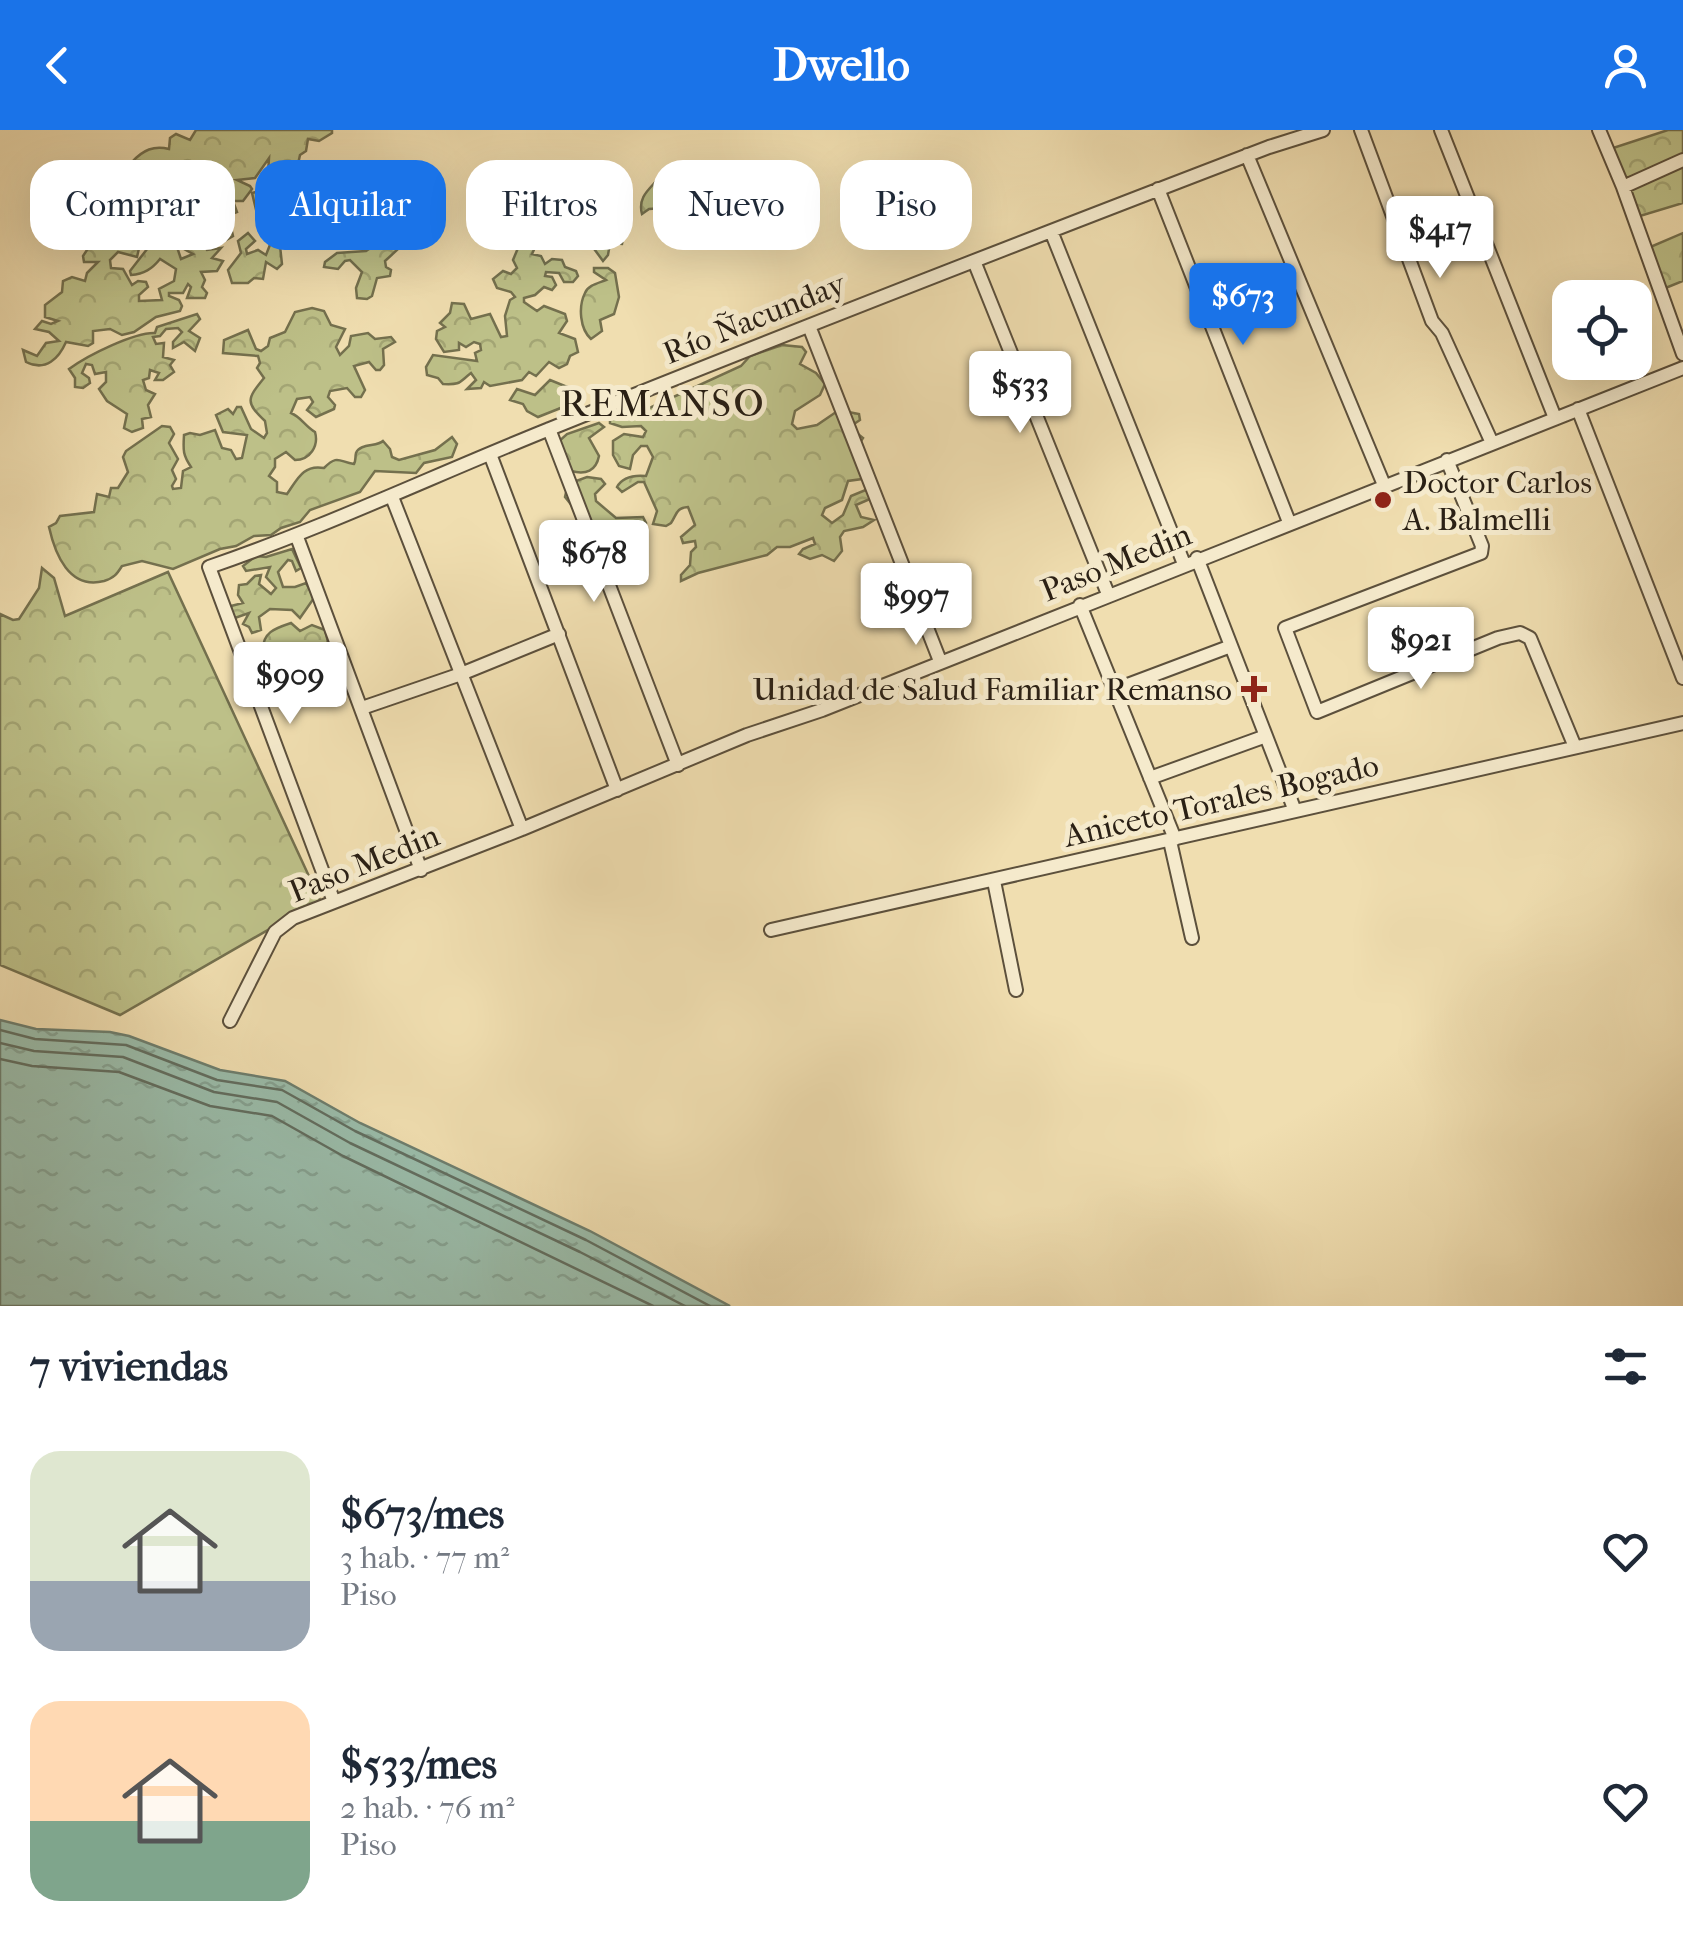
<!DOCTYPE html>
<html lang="es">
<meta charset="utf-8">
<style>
body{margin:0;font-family:"IM FELL French Canon",serif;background:#f2f2f3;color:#1f2937;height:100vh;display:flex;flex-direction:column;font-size:38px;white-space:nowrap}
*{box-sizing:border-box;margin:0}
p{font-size:32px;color:#747a83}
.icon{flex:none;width:55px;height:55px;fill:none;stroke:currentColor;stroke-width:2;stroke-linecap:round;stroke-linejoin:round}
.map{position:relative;height:1176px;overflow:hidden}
.details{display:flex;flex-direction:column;background:#fff;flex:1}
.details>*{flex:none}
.top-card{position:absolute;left:30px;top:30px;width:1000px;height:90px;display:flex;gap:20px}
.buttons{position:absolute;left:1552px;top:150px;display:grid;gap:20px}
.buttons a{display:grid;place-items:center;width:100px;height:100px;border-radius:20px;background:#fff;box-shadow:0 10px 40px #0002;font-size:50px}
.price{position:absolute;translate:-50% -85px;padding:0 22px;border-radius:10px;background:#fff;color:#222;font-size:32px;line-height:65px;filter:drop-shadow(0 2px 5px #0008)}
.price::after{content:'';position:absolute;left:50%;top:60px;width:30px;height:22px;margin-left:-15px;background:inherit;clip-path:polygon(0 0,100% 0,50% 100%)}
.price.on{background:#1a73e8;color:#fff}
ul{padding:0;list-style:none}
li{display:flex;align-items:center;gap:30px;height:250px;padding:0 30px}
li span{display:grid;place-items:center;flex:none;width:280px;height:200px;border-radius:30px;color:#555}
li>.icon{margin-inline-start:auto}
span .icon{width:120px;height:120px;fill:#fffc;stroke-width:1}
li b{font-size:42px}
h2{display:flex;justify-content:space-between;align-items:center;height:120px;padding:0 30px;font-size:42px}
.chip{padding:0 35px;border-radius:30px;background:#fff;box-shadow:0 10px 40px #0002;font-size:35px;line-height:90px}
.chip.on{background:#1a73e8;color:#fff}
header{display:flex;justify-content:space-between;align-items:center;height:130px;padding:0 30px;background:#1a73e8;color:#fff;font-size:45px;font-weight:800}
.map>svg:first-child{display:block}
.forest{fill:url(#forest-crowns);stroke:#74704e;stroke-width:2.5}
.water{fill:url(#water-ripples);stroke:#6d7e6e;stroke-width:2.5}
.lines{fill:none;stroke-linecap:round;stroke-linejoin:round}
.shore{stroke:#626e60;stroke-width:2.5}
.minor-casing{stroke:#5c503c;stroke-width:16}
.minor{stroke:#f5eacc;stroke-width:12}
.poi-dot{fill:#8f2418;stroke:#f5eacc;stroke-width:4}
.labels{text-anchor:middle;stroke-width:10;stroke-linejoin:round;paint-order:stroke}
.street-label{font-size:32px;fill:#2a2015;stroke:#f5eacc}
.poi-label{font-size:32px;fill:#2a2015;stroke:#f5eacc;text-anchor:start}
.quarter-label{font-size:38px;letter-spacing:2.5px;fill:#2a2015;stroke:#f5eacc}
</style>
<header><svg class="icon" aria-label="back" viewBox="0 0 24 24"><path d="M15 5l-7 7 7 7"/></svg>Dwello<svg class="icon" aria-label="person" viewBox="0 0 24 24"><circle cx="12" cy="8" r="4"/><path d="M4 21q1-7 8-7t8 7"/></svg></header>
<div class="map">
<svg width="1683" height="1176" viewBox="0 0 1683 1176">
<defs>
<pattern id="forest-crowns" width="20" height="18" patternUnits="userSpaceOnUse" patternTransform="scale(2.5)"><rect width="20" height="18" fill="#bdc088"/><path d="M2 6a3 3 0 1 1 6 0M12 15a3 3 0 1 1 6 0" fill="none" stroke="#a3a574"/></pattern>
<pattern id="water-ripples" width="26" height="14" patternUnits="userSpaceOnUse" patternTransform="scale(2.5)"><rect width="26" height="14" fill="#9abcaa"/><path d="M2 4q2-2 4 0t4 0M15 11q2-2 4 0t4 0" fill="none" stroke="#85a191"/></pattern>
</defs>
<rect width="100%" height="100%" fill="#f0deb0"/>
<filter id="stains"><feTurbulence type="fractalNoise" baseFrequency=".002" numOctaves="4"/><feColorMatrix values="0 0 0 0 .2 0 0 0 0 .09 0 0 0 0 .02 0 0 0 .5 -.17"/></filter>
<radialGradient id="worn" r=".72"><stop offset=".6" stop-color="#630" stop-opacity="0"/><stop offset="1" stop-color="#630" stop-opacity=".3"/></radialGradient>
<path class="forest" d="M196,0H332V3L319,11L308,9L306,21L300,25L298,34L291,40L295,50L273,98H267L264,91L258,88L252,63L267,59L269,28L255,48L237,50L250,56L252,59L243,71H233L237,82L219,89L223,97H231L233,106L226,110L215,104L211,111L202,112L207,120L221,118L212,128L223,131L217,141L201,142L205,150L202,157L207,163L205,168H187L191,157L188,154L183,163H169V166L179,170L182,176L180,181L156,187L134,202L122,205L110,199L93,201V213L88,216L66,212C59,228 46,242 26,232L23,220L37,226L46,213L59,211L49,202L35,199L42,191L51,194L58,191L45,187V175L62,162L63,151L72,147L85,151L87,143L98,132H84L83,126L91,114L79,117L75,106L56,117C53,105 49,103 54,89L48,78L42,84L37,82L38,66L47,69L51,63L65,61L68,66L61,76L62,81H69L75,70L86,71V79L80,84L83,89L100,85L109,87V100L119,101L126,111L132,110L140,114L137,127L118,122L110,130L111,138L123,139L132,155L138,151L146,152L148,157L139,165V171L162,170L159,159L174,151L176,139L160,129C152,139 144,144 131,145L130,141L151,114L177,117L181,129L193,124L184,119L190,108L183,91L185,83L179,78L169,80L161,67L164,62C157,46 138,48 132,32C143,20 154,15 169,19L170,8L176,4L190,10Z
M1668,0H1683V73L1640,86L1613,18Z
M679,38L685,41L684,53L664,78L649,79L642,84C637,65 652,58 663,43L671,44Z
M588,39L600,76L605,79L610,76L618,78L621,83L613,93L624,102L622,114L610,113L608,125L603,131L592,116L560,114V97L543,95L538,84L541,71L555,62H563V53Z
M542,100L548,102L553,110L546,118L537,113L532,124L541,126L545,134L552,129L562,130L565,137L576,141L578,146L573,152H564L559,143L546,142L545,146L552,147L556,155L552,160L544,157L535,165L524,168V172L537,181L544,176L565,184L567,191L559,203L575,209L578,222L570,226L567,234L559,238L549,232L536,246L529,242L522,250L490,256L484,252L481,258L467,259L476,250L471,243C459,252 462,255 443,254L438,248L427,245L426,237L433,225L477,231L475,223L481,220L480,214L474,212L466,217L459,213V220L444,222L436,209L437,201L445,197L440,193L450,183L452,173L464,174L471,189L490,184L501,207L507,206L505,186L510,170L515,167L511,162L497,158L493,149L503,141L511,144L517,138L513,130L518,118L513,112L518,106L527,105L528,113H533Z
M248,103L255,111L246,119L247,124L258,120L266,125L273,107H279L282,134L277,139L266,132L263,149L254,148L248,153H232L228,140L241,123L238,111Z
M1683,103V151L1663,159L1648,118Z
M382,110L397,120L385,131L386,137L391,140L390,146L377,148L372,166L367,169L357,168L356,158L362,142L350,130L345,131L338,139L324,137L325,132L337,123L366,121Z
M594,138H608L615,143L619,167L614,184L600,190L602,201L591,209C580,199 578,177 585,163C588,155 599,153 606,150L594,142Z
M312,178L324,181L331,195L345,199L336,217L340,225L349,216L351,206L368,203L375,209L391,207L395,212L383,219L384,235L380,240H376L369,232L354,236L365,260L361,267H355L347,258L330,261L328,267L335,275L334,279L316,287L307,280L313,272L310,267L297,269L291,283C301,287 305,296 315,302C319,316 310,330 295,330L286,322L275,329V337L269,346L277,352V362L287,364C297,350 303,334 324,338C338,324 339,332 354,334C356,331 355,327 356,323C360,313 377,317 383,311L390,319L392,327L399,330L435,320L452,307L457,314L452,327L424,333L416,343L375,341L360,362L310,380L300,392L281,398L271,405L254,406L236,416L220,419L173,439L142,431L122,436C117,444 114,448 104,451C69,460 55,424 49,397L56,393L60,386L94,382L97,364L109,367L111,358H118L128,342L123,327L126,321L162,296L170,297L174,304L169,313L178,329L172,340L176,349L172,356L173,359L181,358L183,341L191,337C183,325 183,321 184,305L190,303L200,305L215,300L222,318L231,320L236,329L242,328L247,305L223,302L216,285L228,279L233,284L237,277H241L251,299L264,308L267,303L265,291C245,272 247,269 264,248L257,238L260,233L258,226L223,223L224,210L248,200L256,219L261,221L268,216L270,208L285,202L295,182Z
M197,184L200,189L189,201L200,208L195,221L184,212L173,218V212L182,202L178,198L166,199L160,206L153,207L156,214L164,213L163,227L174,230L170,235L174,242L163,250H155L159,243L150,240L149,248L143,250L146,260L155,264L148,275L151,287L142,289L143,298L132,302L124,298L127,284L107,271L99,259L106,252V242L95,244L92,235L86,234L82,243L89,248L90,253L83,258L75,257V248L69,239C88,225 135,202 155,203L157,197Z
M782,215L802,217L806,222L800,234L816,243L825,254L820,265L795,281L792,294L797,299L817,295L839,280L859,284L860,290L854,294L853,300L863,308L859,314L866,344L862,349L848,351L842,370L825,378L822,385L832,393L843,385L851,366L868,359L870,369L856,375L861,387L874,390L863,397L844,401L840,407L842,421L834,431L822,425L810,429L799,424L803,419L815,414L813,408L790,417H777L767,425L698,443L681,451V445L690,435L691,422L696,417L695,411L683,413L681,407L695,395L688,377C676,378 677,384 671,393L666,396L653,394L657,381L644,352H638L622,362L617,357C623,346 635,345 646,346L653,327L647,316H641L633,325L630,339L619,336L613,325V311L624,304L643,307L646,301L641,296L622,297L610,293V287L615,283L643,281L741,236L750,226Z
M550,250L570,258L581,270L538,287L527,281L523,274L510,270L517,259L535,265Z
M599,293L604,297L589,308L599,326C596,341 586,345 571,341L557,313L567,304Z
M587,347L601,349L605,354L595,364L596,371L616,388L643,387L646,393L618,419L613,437L608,441L577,382L565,367L568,354Z
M292,419L301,438L296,441L292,431L288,430L278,442L283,457H295L306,453L314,468L300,488L292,480L270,479L259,487L261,500L252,503L249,497L243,494L249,483L232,489L231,476L243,473L238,465L239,455L247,454L255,446L261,445L259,454L271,464L276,458L266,447L270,437L246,441L243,436L256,426L266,427Z
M42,438L54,448L65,486L168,442L320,770L120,885L0,835V484L13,490L19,489L39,458Z
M291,493L300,501L312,495L325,500L328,512L316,520L335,531L343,549L339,554H330V568L306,569L304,566L311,552L303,545L306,529L288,534L292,524L290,520L274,518L263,521C262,502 276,498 291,493Z"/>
<path class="water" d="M0,890L36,899L110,902L129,906L220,940L285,951L360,993L590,1101L730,1176H0Z"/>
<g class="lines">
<path class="shore" d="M0,900L35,909L126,915L217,950L282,960L355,1001L586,1110L710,1176
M0,913L34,921L123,927L214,962L277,972L350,1013L580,1122L685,1176
M0,929L32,936L119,942L210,976L272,986L343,1026L653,1176"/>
<defs>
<path id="minor" d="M1361,0L1432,191L1442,203L1492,313
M1441,0L1555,288
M1599,0L1623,57L1683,224
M1247,25L1384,355
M1623,57L1683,30
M1158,59L1289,392
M1051,101L1184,434
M974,131L1108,464
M809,196L940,531
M1578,279L1683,548
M549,299L678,635
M490,324L617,660
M1447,330L1482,416L1481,423L1285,498L1317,582L1498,508L1520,503L1530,508L1575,617
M392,367L522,699
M297,407L421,740
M1197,428L1295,681
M1080,475L1175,709
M1114,560L1231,516
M362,578L461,544L559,504
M1150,648L1266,606
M1170,711L1192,808
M994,751L1016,860
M334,772L209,437C326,397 437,344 552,298C790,202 1029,109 1269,17L1323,0
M771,800L1683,593
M230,891L275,802L293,788L522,699L747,605L822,580L1683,238"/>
</defs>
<use href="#minor" class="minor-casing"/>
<use href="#minor" class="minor"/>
</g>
<g class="poi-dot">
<circle cx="1383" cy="370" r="10"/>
<path d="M1249 544h10v10h10v10h-10v10h-10v-10h-10v-10h10z"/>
</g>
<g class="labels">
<g class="street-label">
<text transform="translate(754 188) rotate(-22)" y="11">Río Ñacunday</text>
<text transform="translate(1116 432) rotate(-22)" y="11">Paso Medin</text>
<text transform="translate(1221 670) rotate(-13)" y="11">Aniceto Torales Bogado</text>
<text transform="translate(364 733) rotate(-22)" y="11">Paso Medin</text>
</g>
<g class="poi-label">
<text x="1403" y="363">Doctor Carlos<tspan x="1403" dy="37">A. Balmelli</tspan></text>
<text x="1232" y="570" text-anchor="end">Unidad de Salud Familiar Remanso</text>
</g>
<g class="quarter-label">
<text x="663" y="286">REMANSO</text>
</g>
</g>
<rect width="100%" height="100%" filter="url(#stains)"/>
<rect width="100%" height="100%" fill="url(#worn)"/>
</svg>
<div class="buttons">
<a><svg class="icon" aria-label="locate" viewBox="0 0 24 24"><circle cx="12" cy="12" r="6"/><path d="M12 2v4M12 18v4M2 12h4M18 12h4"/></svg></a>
</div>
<b class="price" style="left:1440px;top:151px">$417</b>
<b class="price on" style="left:1243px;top:218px">$673</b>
<b class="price" style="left:1020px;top:306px">$533</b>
<b class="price" style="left:594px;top:475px">$678</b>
<b class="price" style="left:916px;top:518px">$997</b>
<b class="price" style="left:1421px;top:562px">$921</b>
<b class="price" style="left:290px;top:597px">$909</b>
<div class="top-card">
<a class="chip">Comprar</a>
<a class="chip on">Alquilar</a>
<a class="chip">Filtros</a>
<a class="chip">Nuevo</a>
<a class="chip">Piso</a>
</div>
</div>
<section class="details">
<h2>7 viviendas<svg class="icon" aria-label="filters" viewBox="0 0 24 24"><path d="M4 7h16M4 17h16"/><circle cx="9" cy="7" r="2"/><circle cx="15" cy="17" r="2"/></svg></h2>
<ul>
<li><span style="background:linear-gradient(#dfe7d0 65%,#9aa5b1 0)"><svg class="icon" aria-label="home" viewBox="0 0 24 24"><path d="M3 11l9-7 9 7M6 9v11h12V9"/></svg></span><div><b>$673/mes</b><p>3 hab. · 77 m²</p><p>Piso</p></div><svg class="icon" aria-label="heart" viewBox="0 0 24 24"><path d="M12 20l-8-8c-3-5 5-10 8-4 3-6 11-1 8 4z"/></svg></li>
<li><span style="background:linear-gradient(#ffd9b3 60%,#7fa58c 0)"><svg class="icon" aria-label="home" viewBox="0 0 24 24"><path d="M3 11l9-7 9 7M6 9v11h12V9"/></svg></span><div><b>$533/mes</b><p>2 hab. · 76 m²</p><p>Piso</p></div><svg class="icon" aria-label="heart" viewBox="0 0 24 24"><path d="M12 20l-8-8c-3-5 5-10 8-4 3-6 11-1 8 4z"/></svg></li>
</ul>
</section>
